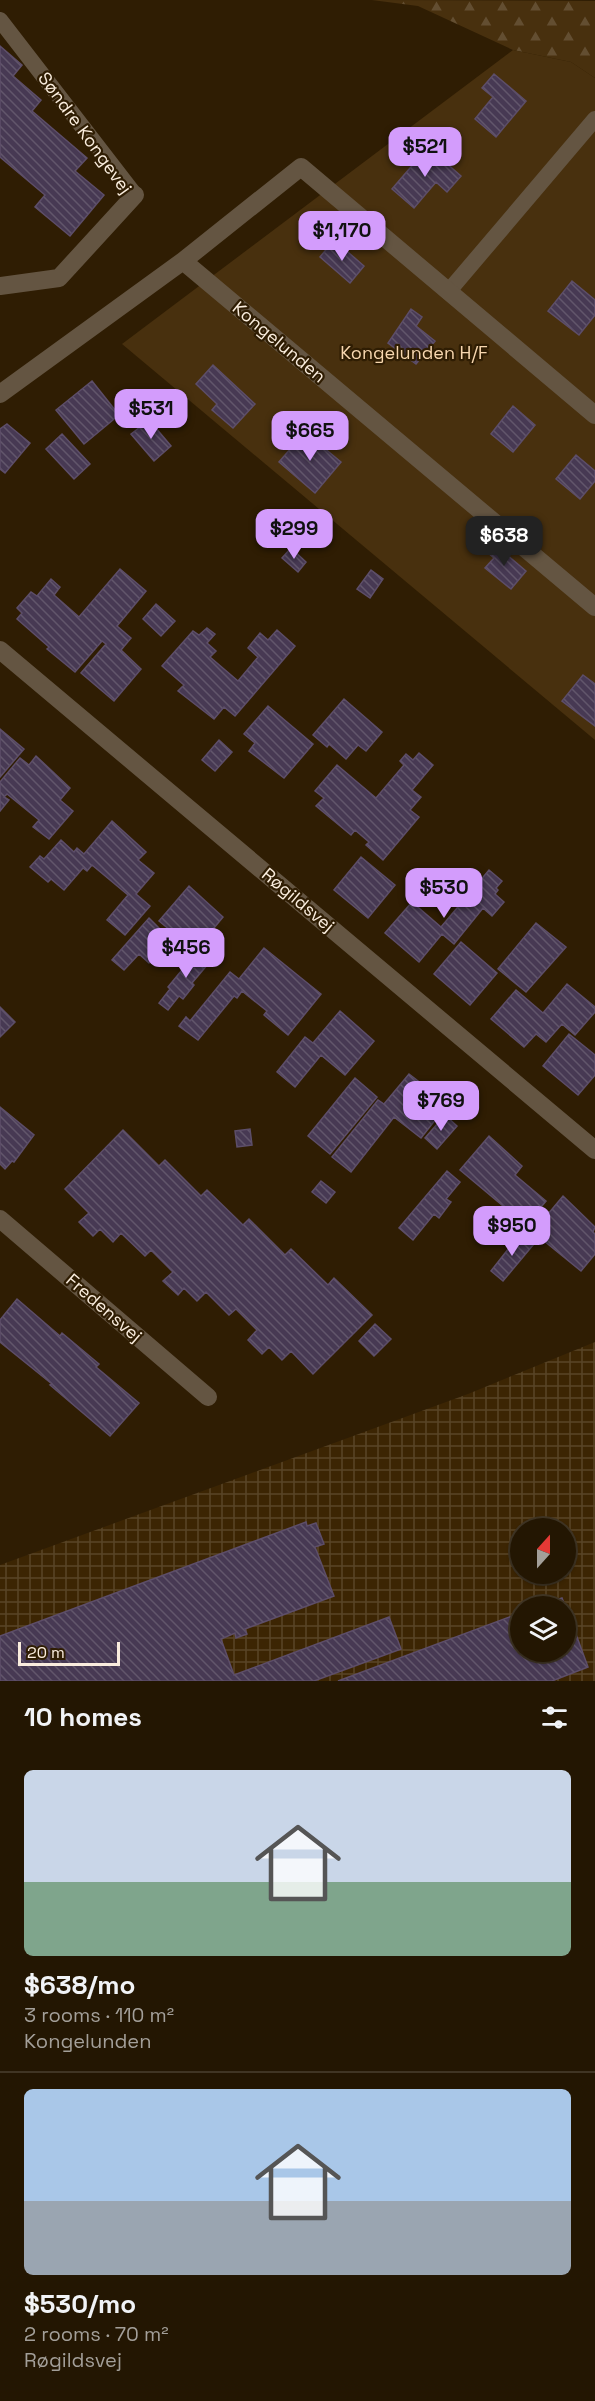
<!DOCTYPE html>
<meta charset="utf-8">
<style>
body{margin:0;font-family:"Space Grotesk",sans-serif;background:#2f2311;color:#f1f3f6;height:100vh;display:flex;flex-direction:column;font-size:22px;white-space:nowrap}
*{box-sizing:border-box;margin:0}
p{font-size:20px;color:#a39f99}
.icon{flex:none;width:33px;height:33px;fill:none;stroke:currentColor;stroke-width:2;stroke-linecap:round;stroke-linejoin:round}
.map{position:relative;height:1681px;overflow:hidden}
.panel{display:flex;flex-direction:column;background:#231602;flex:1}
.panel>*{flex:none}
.needle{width:39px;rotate:21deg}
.buttons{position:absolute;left:510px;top:1518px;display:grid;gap:12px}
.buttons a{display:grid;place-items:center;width:66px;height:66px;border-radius:50%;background:#231602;box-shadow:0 2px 4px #0004,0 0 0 2px #403524;font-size:30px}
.scale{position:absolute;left:18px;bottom:15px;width:102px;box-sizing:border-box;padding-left:6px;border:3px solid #faedde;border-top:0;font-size:16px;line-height:21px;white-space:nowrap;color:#faedde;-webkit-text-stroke:4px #2f1d03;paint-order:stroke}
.price{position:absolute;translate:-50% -51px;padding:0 14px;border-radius:12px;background:#d39cfc;color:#111;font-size:20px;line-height:39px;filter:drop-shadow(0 2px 3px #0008)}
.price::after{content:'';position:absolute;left:50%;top:36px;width:18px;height:14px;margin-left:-9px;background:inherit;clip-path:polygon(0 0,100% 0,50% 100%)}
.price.active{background:#222;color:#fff}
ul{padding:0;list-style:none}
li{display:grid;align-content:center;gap:12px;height:318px;padding:0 24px}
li+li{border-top:2px solid #403524}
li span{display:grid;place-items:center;height:186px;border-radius:9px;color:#555}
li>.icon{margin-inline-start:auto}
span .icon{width:108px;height:108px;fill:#fffc;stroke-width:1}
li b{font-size:26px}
h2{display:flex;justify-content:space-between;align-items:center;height:72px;padding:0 24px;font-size:26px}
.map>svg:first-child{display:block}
.industrial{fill:url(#industrial-grid);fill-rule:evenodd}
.forest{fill:url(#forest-firs)}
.garden{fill:#48300e}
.building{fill:url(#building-back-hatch);stroke:#5d4e69;stroke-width:1.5}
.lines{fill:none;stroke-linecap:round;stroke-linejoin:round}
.service{stroke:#645542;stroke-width:16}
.minor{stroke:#645542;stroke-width:18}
.labels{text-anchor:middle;stroke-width:4.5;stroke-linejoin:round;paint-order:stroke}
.street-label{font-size:18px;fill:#faedde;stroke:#2f1d03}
.park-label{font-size:18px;fill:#f8d7af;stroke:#2f1d03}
</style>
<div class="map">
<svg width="595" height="1681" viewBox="0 0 595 1681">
<defs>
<pattern id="industrial-grid" width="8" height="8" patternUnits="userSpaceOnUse" patternTransform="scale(1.5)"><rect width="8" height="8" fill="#3c2503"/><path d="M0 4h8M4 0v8" fill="none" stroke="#594527"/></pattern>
<pattern id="forest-firs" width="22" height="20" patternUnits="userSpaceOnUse" patternTransform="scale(1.5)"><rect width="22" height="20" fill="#48300e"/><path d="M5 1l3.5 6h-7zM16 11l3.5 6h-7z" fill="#634e31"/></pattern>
<pattern id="building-back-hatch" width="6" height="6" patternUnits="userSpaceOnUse" patternTransform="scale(1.5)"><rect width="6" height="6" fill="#473953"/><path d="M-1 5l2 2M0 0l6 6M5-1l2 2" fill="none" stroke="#62566b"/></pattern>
</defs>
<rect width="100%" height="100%" fill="#2f1d03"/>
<path class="industrial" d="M595,1342V1681H0V1565L468,1394ZM520,1528H566V1574H520ZM520,1606H566V1652H520Z"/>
<path class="forest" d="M372,0L595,1V78L571,62L513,50L418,6Z"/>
<path class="garden" d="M513,50L571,62L595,78V740L122,344Z"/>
<path class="building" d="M0,46L22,65L13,76L41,100L32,111L87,158L75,171L104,195L70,236L35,207L45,195L0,157Z
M494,74L526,101L496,137L475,119L493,97L482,88Z
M428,147L461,176L447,192L436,182L414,208L392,189Z
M334,240L364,266L350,283L320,257Z
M572,281L595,300V315L579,335L548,311Z
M411,309L422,317L416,326L435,341L416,364L388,343Z
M213,365L255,404L233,428L212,410L217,404L196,384Z
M92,381L119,415L84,444L56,410Z
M513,406L535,425L513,452L491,434Z
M149,420L171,446L154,461L131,434Z
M7,424L30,443L5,473L0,469V429Z
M305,432L341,462L315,493L279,462Z
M62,434L90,464L74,479L46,449Z
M576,455L595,471V481L580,499L556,479Z
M494,544L526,571L511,589L485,568L494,558L487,552Z
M291,548L306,562L298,572L282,558Z
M120,569L146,591L117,626L131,638L121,650L141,669L114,701L81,673L106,644L102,641L75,672L47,649L49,647L17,619L22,613L17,608L31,592L37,596L51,579L60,587L54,595L79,617Z
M371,570L383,579L370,598L357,589Z
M156,604L175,621L161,636L143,619Z
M207,628L215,634L207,643L216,651L210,657L238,681L258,657L248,648L260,633L268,640L277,630L295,646L235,716L224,707L214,719L178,691L184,685L162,666L193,631L199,635Z
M583,675L595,684V726L562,701Z
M344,699L382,732L366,751L358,745L346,759L329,744L327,747L313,735Z
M268,706L313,744L284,778L249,751L255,743L244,734Z
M0,729L24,749L0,777Z
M219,740L232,752L215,771L202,760Z
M419,753L433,765L412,790L421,797L410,810L419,817L383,860L366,845L369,842L355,830L351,835L316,806L324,798L315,791L337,765L376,798L404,765L400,761L406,754L413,760Z
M36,756L70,788L60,800L73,811L49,839L33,827L39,820L7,794L4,797L9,800L0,811V782L20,758L29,765Z
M112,821L146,852L138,860L154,873L136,894L150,906L125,935L107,920L128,895L92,865L87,871L83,868L64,890L51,879L48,882L30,867L40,856L44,859L61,840L74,852L77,848L84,854Z
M361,857L395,885L368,918L334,890Z
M489,870L502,881L496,888L498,890L495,894L504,902L492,916L483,908L454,944L442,934L419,962L385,933L412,902L441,927Z
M189,886L223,917L195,951L159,921Z
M149,918L161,930L150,944L159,952L149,963L139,954L124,970L112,960Z
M536,923L566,947L526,992L498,969Z
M461,942L497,973L470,1005L434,974Z
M200,948L213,958L192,983L194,985L183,999L179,996L168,1010L159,1003L170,989L168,987Z
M264,948L321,994L288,1035L264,1015L267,1011L242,991L237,998L234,996L198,1040L179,1026L186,1017L190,1021L230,972L239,979Z
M567,984L595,1007V1012L575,1035L562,1024L546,1042L536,1034L524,1047L491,1019L516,990L543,1013Z
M0,1007L15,1022L0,1037Z
M340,1011L374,1041L345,1075L321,1055L295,1087L277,1072L305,1037L313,1043Z
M569,1034L595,1055V1075L578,1095L543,1066Z
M409,1074L448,1104L421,1138L394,1117L351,1172L332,1157L378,1100L384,1104Z
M355,1078L377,1097L330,1154L308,1136Z
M0,1107L34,1135L14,1162L12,1161L5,1169L0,1164Z
M445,1115L457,1126L437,1149L425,1138Z
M250,1129L252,1145L237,1147L235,1131Z
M123,1130L159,1166L165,1160L201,1196L207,1190L243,1225L249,1219L285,1255L291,1249L328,1285L334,1278L372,1315L313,1374L291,1351L282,1360L269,1347L262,1354L248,1340L257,1330L236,1309L229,1315L206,1292L197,1301L184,1288L178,1295L163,1281L173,1272L151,1250L145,1256L121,1233L113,1242L100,1229L93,1236L79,1222L89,1213L65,1189Z
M489,1136L522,1166L515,1175L546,1201L526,1225L460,1170Z
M447,1171L460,1182L446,1199L451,1202L439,1218L434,1214L413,1240L399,1228Z
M321,1181L335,1192L326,1203L312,1192Z
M563,1196L595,1227L593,1232L595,1234V1254L581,1271L533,1232Z
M520,1234L533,1245L503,1281L491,1271Z
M17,1299L60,1336L62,1333L99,1364L96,1367L139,1403L110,1436L50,1385L52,1384L0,1342V1320Z
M375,1324L391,1339L374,1356L359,1341Z
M306,1522L307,1526L316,1523L324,1544L315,1547L334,1596L245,1629L247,1634L236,1638L235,1633L221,1639L234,1675L389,1617L401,1649L314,1681H0V1636Z
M562,1598L565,1606H538Z
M566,1607L588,1667L552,1681H338L520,1613V1652H566Z"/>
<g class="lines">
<path class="service" d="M0,20L135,195
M448,292L595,119"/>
<path class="minor" d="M183,261L595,607
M0,286L59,278L135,195
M0,394L183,261L301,167L595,415
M0,650L595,1150
M0,1219L208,1397"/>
</g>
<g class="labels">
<g class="street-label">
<text transform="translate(85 133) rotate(54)" y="6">Søndre Kongevej</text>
<text transform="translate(279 342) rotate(40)" y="6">Kongelunden</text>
<text transform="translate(298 900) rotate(40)" y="6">Røgildsvej</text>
<text transform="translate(104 1308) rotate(41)" y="6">Fredensvej</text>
</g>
<g class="park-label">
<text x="414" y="359">Kongelunden H/F</text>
</g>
</g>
</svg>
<div class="buttons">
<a><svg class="needle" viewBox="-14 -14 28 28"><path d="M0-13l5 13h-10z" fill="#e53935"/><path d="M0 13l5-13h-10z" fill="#a39f99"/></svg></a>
<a><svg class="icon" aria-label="layers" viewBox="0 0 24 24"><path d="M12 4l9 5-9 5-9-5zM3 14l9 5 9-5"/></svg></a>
</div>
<div class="scale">20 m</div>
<b class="price" style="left:425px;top:178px">$521</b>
<b class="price" style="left:342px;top:262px">$1,170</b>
<b class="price" style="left:151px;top:440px">$531</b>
<b class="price" style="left:310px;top:462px">$665</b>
<b class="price" style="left:294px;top:560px">$299</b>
<b class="price active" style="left:504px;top:567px">$638</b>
<b class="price" style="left:444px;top:919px">$530</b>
<b class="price" style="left:186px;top:979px">$456</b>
<b class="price" style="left:441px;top:1132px">$769</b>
<b class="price" style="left:512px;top:1257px">$950</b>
</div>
<section class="panel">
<h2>10 homes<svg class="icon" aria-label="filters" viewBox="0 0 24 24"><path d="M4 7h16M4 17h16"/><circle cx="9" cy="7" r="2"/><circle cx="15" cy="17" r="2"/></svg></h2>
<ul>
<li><span style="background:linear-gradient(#c9d6e8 60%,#7fa58c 0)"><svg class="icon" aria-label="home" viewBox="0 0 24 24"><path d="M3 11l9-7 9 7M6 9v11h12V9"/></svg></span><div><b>$638/mo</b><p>3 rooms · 110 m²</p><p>Kongelunden</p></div></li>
<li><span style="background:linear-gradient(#a9c7e8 60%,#9aa5b1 0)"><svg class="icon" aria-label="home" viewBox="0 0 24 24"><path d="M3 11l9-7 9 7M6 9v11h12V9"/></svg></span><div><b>$530/mo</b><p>2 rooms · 70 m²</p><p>Røgildsvej</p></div></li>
</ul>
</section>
